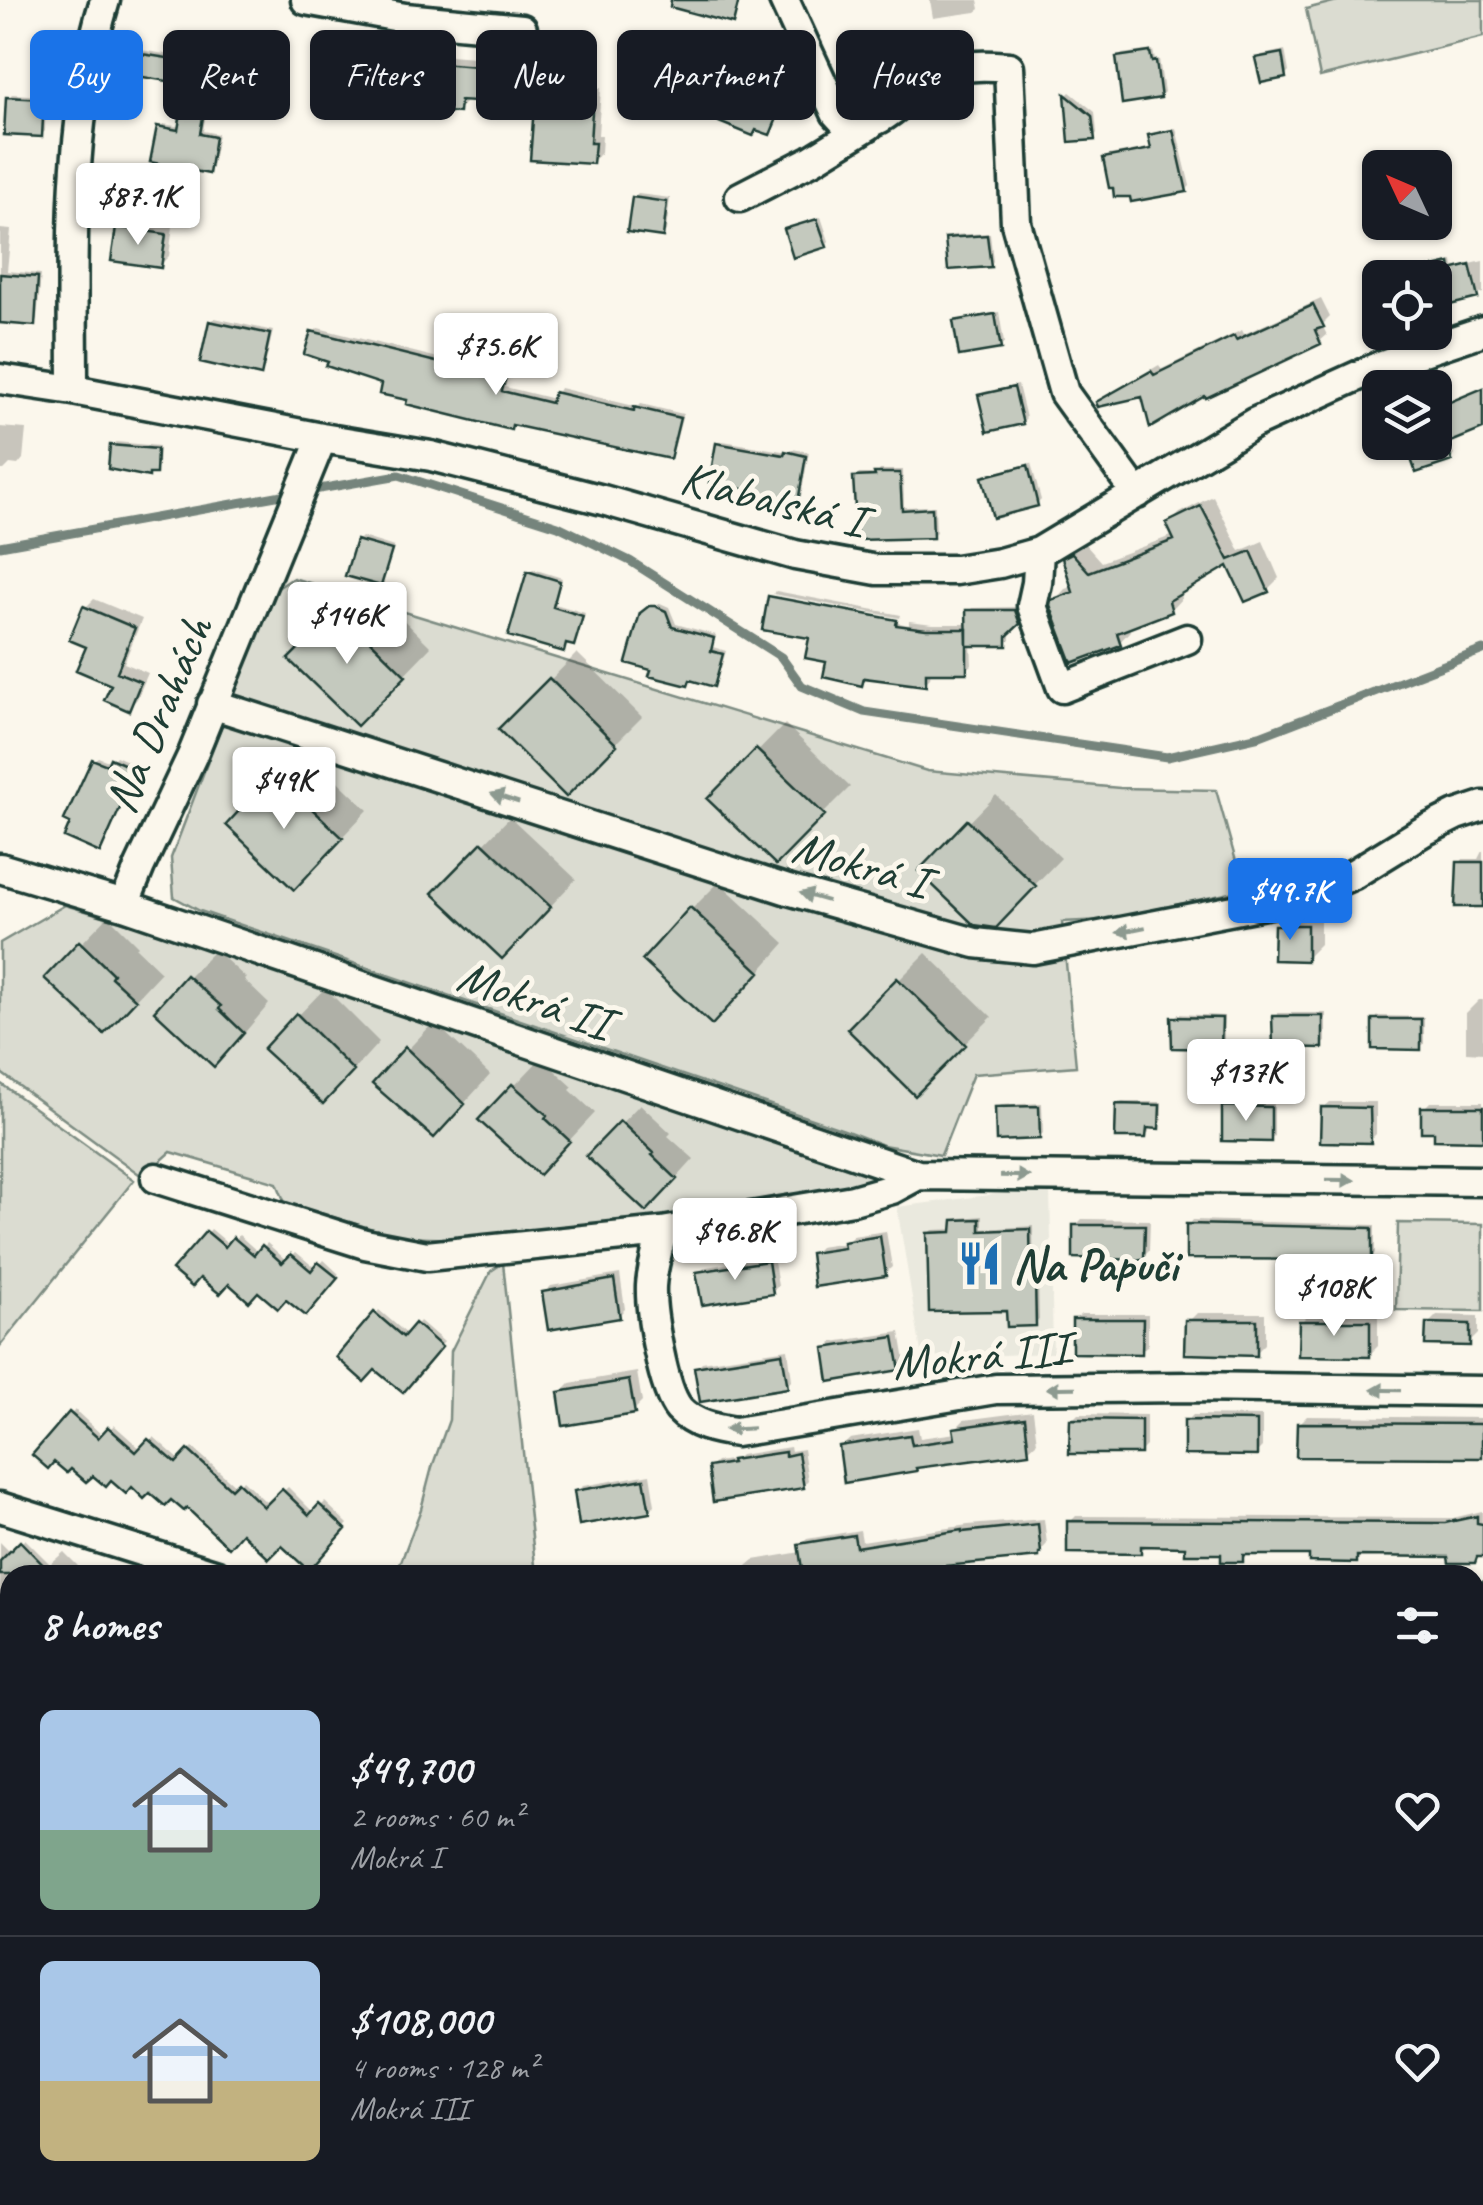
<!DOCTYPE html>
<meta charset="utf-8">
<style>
body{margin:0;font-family:Caveat,sans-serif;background:#242831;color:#f1f3f6;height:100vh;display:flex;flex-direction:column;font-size:38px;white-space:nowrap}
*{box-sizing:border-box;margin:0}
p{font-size:32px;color:#9ea1a6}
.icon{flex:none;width:55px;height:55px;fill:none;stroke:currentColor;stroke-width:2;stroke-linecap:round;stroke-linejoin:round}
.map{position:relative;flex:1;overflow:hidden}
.details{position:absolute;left:0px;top:1565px;width:1485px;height:640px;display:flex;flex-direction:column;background:#171b24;border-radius:30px 30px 0 0;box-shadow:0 2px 8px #0004}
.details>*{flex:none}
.hud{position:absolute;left:30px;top:30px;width:1425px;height:90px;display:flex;gap:20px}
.needle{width:65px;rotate:314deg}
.buttons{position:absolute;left:1362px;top:150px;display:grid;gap:20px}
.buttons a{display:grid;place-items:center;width:90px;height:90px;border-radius:15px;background:#171b24;box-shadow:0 2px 8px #0004;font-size:50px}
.price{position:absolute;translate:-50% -85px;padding:0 22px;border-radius:10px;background:#fff;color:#222;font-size:32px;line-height:65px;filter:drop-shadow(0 2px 5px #0008)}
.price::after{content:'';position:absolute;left:50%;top:60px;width:30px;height:22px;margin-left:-15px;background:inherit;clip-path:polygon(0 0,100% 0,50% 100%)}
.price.selected{background:#1a73e8;color:#fff}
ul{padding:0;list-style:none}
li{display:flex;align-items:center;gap:30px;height:250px;padding:0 40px}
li+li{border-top:2px solid #363941}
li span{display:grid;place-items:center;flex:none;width:280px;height:200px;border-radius:15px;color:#555}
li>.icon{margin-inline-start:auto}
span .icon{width:120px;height:120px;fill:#fffc;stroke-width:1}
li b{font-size:42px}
h2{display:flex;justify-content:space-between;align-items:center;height:120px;padding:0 40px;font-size:42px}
.pill{padding:0 35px;border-radius:15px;background:#171b24;box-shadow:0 2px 8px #0004;font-size:35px;line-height:90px}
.pill.selected{background:#1a73e8;color:#fff}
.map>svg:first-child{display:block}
.built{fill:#eae9de}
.green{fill:#dbdcd1;stroke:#7d8c82;stroke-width:2.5}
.shadow{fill:#0003}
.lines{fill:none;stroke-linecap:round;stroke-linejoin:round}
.stream{stroke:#74847b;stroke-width:9}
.building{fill:#c4c9be;stroke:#1f3d34;stroke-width:2.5}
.minor-casing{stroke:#1f3d34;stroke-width:35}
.minor{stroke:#fbf7ec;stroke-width:28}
.oneway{fill:#8d9a90}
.labels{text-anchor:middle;stroke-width:10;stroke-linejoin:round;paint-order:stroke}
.street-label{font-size:48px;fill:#1f3d34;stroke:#fbf7ec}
.poi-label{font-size:48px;font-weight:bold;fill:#1f3d34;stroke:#fbf7ec;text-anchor:start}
</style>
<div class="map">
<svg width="1483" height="2205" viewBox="0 0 1483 2205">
<rect width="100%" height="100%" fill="#fbf7ec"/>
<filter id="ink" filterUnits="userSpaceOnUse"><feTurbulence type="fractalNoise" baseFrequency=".01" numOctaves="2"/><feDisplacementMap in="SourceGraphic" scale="20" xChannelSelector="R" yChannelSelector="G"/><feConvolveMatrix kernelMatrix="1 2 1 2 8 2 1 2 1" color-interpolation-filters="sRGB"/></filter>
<g filter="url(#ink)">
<path class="built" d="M1050,1187L1053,1353L922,1358L897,1207Z
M1475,1833H1483V2040L1475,2051Z"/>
<path class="green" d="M1341,0H1483V37L1320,77L1306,9Z
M293,578L927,771L1120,788L1216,790L1244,890L1106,920L1062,922L1076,1066L973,1074L941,1155L883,1145L844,1130L200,911L174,897L171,858L273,591Z
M65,905L155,931L304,980L880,1176L877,1185L791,1201L582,1229L461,1239L400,1237L285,1203L277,1183L171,1152L143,1177L0,1072V943Z
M0,1083L134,1180L0,1346Z
M1398,1223L1483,1224V1311L1396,1310Z
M503,1263L536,1575H396L421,1509L432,1467L449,1420L451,1351L491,1271Z
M1483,2086V2205H1399L1406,2195H1475V2097Z
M497,2195H1369L1340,2205H522Z"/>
<path class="shadow" d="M930,0H978L980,9L976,12L933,18Z
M338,34L380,42L374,69L365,78L361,77L359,85L350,94L320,62L327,56L330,42Z
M116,46L214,62L203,131L218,134L212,168L208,171L160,128L163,124L182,127L189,82L113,50Z
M1153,50L1155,60L1159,59L1164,92L1160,96L1119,58L1122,54Z
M1285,50L1289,72L1285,76L1258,58L1262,55Z
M425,53L575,65L573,87L601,88L598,135H602L601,153L592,162L537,104L467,101L458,110L439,83L416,62Z
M746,70L790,88L773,129L769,132L742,73Z
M1070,92L1095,112L1097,133L1094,137L1072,140L1067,95Z
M12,94L46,96L45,131L41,135L8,98Z
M1176,128L1190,186L1186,190L1132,194L1106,159L1109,155L1153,147L1151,136L1155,132Z
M638,194L670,198L666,231L662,235L634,198Z
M821,217L829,241L826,245L787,230L791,226Z
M127,219L173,226L169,256L160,265L118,228Z
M0,229L11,230L7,271L41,274L37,319L34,323L0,321Z
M990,233L993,261L990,265L948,238L952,235Z
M1453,261L1454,268L1483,261V293L1440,305L1432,269L1436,265Z
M1321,299L1330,317L1322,325L1327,335L1319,342L1099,403L1107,396L1159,365L1162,369L1242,330L1244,334Z
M999,312L1004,343L1000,346L956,322L960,319Z
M215,318L273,331L264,369L261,373L211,322Z
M318,328L474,367L480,362L510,369L505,387L554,399L560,388L638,407L641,404L683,414L673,452L669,456L515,423L510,427L410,398L314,332Z
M1018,385L1026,418L1022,422L981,396L984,392Z
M1483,388V426L1449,440L1454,455L1451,459L1435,442V402H1437L1438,407Z
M0,427L26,429L23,459L18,465L10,464L4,470H0Z
M723,441L788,452L792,449L809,452L801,496L797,500L719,444Z
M116,442L159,446L158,468L155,472L113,446Z
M1031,463L1041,500L1037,504L985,478L989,474Z
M880,470H903L904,507L935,506L936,532L932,536L856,478L859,474H877Z
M1213,496L1240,551L1263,541L1279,578L1268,589L1230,562L1180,592L1182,598L1171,610L1128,626L1130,631L1119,643L1054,601L1065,589L1074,586L1065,559L1077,548L1084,543L1101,562L1174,535L1169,524L1180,513Z
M362,537L394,547L384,580L380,583L358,541Z
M533,569L562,578L555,604L585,613L577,640L574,644L568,642L563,649L529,573Z
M366,583L431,647L357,723L291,659Z
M776,591L901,615L900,618L773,594Z
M771,596V599L909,625V621L933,624H969V611L972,608L1019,607L1022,619L1010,630V640L1006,643L971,644L972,665L966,670L931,671L930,678L925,683L868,676L862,683L826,675L829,660L808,656L812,636L765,628Z
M94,599L142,619L124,663L148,673L137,699L128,708L89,646L85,608Z
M660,603L669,607L676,624L716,635L713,647L726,651L717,681L713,684L692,679L687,684L647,609Z
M577,653L642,717L566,793L502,729Z
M785,724L850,787L776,861L711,799Z
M303,748L368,810L321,859L229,824Z
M116,756L139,766L100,850L94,760L98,757L111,762Z
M996,795L1061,858L1023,897L922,871Z
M510,817L576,879L529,929L436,893Z
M1482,851H1483V905L1460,863L1463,859H1478Z
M719,882L785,943L739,995L692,909Z
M1290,912H1320V944L1306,958L1276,926Z
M108,916L138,946L136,948L161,972L131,1004L48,978Z
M215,950L246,978L244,980L269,1004L241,1037L188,977Z
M926,953L992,1017L915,1093L850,1029Z
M325,988L379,1042L350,1074L267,1048Z
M1479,1000H1483V1053L1466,1052V1013Z
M1278,1013H1326V1042L1322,1045L1275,1017Z
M1178,1014L1224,1016V1043L1220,1047L1174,1018Z
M1378,1016L1424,1017V1044L1420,1047L1375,1020Z
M434,1022L490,1075L460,1108L376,1083Z
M541,1058L573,1087L570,1090L595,1113L565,1145L482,1120Z
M1122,1102H1162V1122L1158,1126H1149V1132L1145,1136L1118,1105Z
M1330,1102H1376V1134L1370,1140L1323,1108Z
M1430,1102H1483V1138L1436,1130L1424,1108Z
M1042,1103L1043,1133L1039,1137L997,1108L1001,1105Z
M1229,1103L1274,1104V1136L1270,1139L1225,1107Z
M640,1104L671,1133L668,1136L694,1159L665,1191L590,1156Z
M983,1216V1229L1033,1226L1034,1276H1038L1039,1320L1035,1323L1009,1309L929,1234L933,1230L955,1229V1222L959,1218Z
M1082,1219L1150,1220L1149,1251L1143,1257L1075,1226Z
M1193,1220L1375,1225V1253L1370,1258L1189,1225Z
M211,1229L230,1245L239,1235L259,1253L267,1243L287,1261L296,1252L316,1269L324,1260L339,1274L306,1313L286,1296L176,1270Z
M886,1231L892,1267L885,1273L812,1254L819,1247L846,1243L853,1236Z
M773,1256L778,1286L772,1292L699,1273L706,1267Z
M620,1274L625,1309L619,1315L544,1293L551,1286Z
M379,1310L408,1335L420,1321L444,1342L402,1389L375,1366L339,1357Z
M1197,1313H1265V1344L1256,1353L1188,1322Z
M1310,1313H1378V1346L1369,1355L1301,1322Z
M1081,1314H1148V1345L1141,1351L1074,1320Z
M1437,1315L1478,1316V1334L1469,1343L1428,1324Z
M900,1332L905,1361L899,1367L826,1349L833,1342Z
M788,1349L792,1380L787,1385L696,1368L702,1362Z
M637,1372L642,1402L633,1411L561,1392L570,1383Z
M75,1410L103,1436L114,1425L142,1450L154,1437L181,1461L193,1448L237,1487L243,1480L269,1505L288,1487L314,1513L325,1502L348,1524L309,1567L282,1542L242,1530L171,1496L35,1454Z
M1033,1411L1037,1442L1028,1450L841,1447L850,1439L918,1428L920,1438L956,1433L955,1429L964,1420Z
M1078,1414L1146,1415V1446L1140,1452L1072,1420Z
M1193,1415L1262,1416V1447L1256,1453L1187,1421Z
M1307,1416L1483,1418V1456L1299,1455V1424Z
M790,1447L791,1451L803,1449L808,1480L803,1486L710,1468L716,1462L736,1459L740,1455Z
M650,1474L655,1505L648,1511L576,1492L583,1486Z
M1482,1511L1483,1555L1474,1561L1450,1554H1362L1356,1560L1311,1553L1250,1552L1242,1560L1224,1552L1188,1544L1146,1546L1140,1552L1070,1522L1076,1516L1453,1518Z
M1044,1519L1047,1544L1038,1554L868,1575H749L747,1566L754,1560L801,1552L800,1545L807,1539L860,1530L862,1541L968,1525Z
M25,1539L50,1564L64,1552L78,1566L69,1575H10V1612L0,1602V1542L11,1553Z
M1475,1633H1483V1666H1475Z
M1475,1733H1483L1482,1768L1475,1767Z
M1475,1857H1483V1919H1475Z
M10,1901V1917L4,1914Z
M1475,1958H1483V1986H1475Z
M9,2150L10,2195H63L77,2205H0V2160Z"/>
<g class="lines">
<path class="stream" d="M308,491L399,475L558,526L630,561L781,657L802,686L864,712L1167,757L1260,736L1483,650
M0,546L293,493"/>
</g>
<path class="building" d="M671,0H739L733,24L670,7Z
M327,41L372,51L366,81L355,78L351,97L312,88L318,61L323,62Z
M110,49L212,65L200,134L215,137L209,174L150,162L157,126L178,130L186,84L106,71Z
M1150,52L1152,62L1156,61L1161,98L1122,104L1116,57Z
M1282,53L1286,78L1261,83L1255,58Z
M414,61L567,73L566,95L593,96L590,143H595L593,164L530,160L534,106L460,101L459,113L434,111L436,86L412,83Z
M740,72L788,92L770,135L756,130L753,136L719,122Z
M1065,94L1092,116L1095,140L1069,142Z
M6,97L44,99L42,137L4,135Z
M1173,130L1187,192L1131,202L1130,197H1114L1113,188H1109L1103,158L1151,149L1148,135Z
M632,197L667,202L663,237L627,232Z
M817,219L827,247L793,258L784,229Z
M116,227L166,234L161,268L111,261Z
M987,235L991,267L948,270L945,238Z
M1450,263L1451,270L1470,265L1478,298L1438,308L1435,295V278H1431L1429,268Z
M0,274L38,277L35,326L0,323Z
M1313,305L1324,327L1315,330L1321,344L1206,398L1205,396L1150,428L1142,397L1098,407L1096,402L1151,371L1154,375L1234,336L1236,340Z
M995,314L1001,349L959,356L953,321Z
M209,321L270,334L261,376L200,362Z
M311,331L472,371L473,365L507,373L502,391L551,403L554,392L634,411V407L680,418L670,459L512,425L511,430L406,404L407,400L379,394L381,384L326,366L328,362L304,354Z
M1014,387L1023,424L987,432L978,395Z
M1483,388V429L1446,444L1452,461L1416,473L1405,442H1435V408Z
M716,443L784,455L785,451L806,456L798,502L742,492L743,489L709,483Z
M110,445L157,449L156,474H149V477L108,469Z
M1028,465L1038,506L993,518L982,477Z
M874,473H900L902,510L932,508L933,538L857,540L853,477L875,476Z
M1201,506L1229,560L1251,551L1269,592L1245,602L1228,566L1169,601L1172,612L1117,633L1121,645L1072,663L1050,605L1051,600L1073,592L1062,558L1072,553L1089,572L1174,540L1166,523Z
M356,540L392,550L381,586L345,576Z
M527,571L560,581L553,607L583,616L574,646L566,644L564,652L508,636Z
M768,596L897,620L896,625L926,629H967V673H926V686L864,678L862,686L823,677L826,662L805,658L809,638L762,630Z
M83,606L135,628L117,672L141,682L129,711L104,700L111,685L76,670L86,647L69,640Z
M649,606H655L666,611L672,627L714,638L711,651L723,654L714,687L690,680L688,686L649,676L651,670L626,663L640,613Z
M338,609L406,676L357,726L288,659Z
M966,610H1015L1020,624L1007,636V646H967Z
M549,678L617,745L566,797L498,729Z
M756,749L825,815L776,865L707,799Z
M110,758L137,770L100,853L64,837L70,823L64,820L92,759L107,765Z
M274,773L343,838L294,890L226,825Z
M967,820L1036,886L996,928L974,925L918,871Z
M482,842L551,907L502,959L432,893Z
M1457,862H1483V907H1455Z
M690,907L760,972L712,1025L642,960Z
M1274,925H1307V961L1273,960Z
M79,941L113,974L111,977L136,1000L104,1034L44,978Z
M186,975L221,1006L219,1009L244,1033L214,1067L154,1011Z
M897,978L966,1045L915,1096L847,1029Z
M296,1013L354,1071L323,1104L263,1049Z
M1272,1016H1323V1048L1273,1047Z
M1171,1017L1222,1018L1221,1049L1172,1048Z
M1372,1019H1421V1050L1372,1049Z
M405,1047L465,1104L434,1138L372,1084Z
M512,1084L547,1115L545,1118L570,1141L539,1175L478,1120Z
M1116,1104L1160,1105L1159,1129L1147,1128L1146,1138H1115Z
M1039,1106L1040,1139L996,1141L995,1107Z
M1222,1106L1271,1107V1142L1222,1141Z
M1321,1107L1370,1108L1371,1143L1320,1142Z
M1421,1107H1483V1141L1434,1140V1132H1421Z
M620,1121L654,1153L652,1155L677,1179L646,1212L586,1156Z
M980,1219V1231L1030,1229L1031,1278L1035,1279L1036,1326L1007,1327L1006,1311L929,1312L927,1233L952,1232L953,1220Z
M1186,1224L1372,1228V1260L1186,1259Z
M1073,1225H1145L1144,1260L1073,1258Z
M206,1231L225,1247L233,1237L254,1255L262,1245L282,1263L291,1254L311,1271L318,1262L338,1278L306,1316L286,1300L278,1309L258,1292L249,1302L229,1284L220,1294L200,1278L192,1287L172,1270Z
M880,1236L886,1276L814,1287L810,1253L844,1248L843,1242Z
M768,1261L773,1294L702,1305L696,1272Z
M614,1279L620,1318L548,1330L542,1292Z
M374,1312L403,1337L415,1323L442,1347L403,1393L375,1370L364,1382L336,1357Z
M1072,1319H1143L1142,1354L1072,1353Z
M1185,1320H1257V1356L1184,1354Z
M1299,1321H1370V1357L1298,1356Z
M1426,1323L1470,1324V1346L1425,1345Z
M894,1337L900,1370L829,1382L824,1348Z
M782,1353L788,1388L700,1402L694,1367Z
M629,1380L635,1414L563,1426L558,1392Z
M69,1412L98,1438L108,1427L136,1452L148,1439L176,1463L188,1450L231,1489L238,1482L264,1507L282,1489L309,1515L319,1504L346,1529L309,1571L282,1546L269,1559L242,1533L229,1548L187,1508L184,1511L171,1500L165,1506L150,1493L144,1499L132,1487L126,1494L111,1481L106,1487L93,1476L86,1482L71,1469L67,1473L54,1462L48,1469L32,1455Z
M1025,1418L1029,1453L916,1468L917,1471L844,1483L839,1446L910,1435L912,1445L955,1439L953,1428Z
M1070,1419L1141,1420V1454H1069Z
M1184,1420L1257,1421V1456L1184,1455Z
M1297,1423L1482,1424V1458L1296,1457Z
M785,1452V1456L798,1453L804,1488L713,1502L708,1467L732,1463L731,1460Z
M644,1479L650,1513L579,1525L574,1491Z
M1477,1516V1523L1483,1524V1557H1477L1475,1563H1449L1448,1557L1357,1556V1563L1309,1562V1555H1243V1562H1221V1554H1185V1547L1141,1546V1554L1067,1553V1521L1445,1523Z
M1038,1524L1041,1553H1039V1557L945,1566L916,1571V1575H803L798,1544L854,1535L856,1547L962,1530V1532Z
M20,1541L53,1575H0V1561Z"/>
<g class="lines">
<defs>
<path id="minor" d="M306,0L405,18L522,29
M784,0L836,113L847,125C883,131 908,91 937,76C961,64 983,65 1009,67L1016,223L1064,393L1137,494
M740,197L812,160L869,125
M0,379L73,390L322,438L431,456L603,500L795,555L877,570H956L1000,563L1039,552L1254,423L1382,365L1483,331
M73,390C73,259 66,127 105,0
M1039,552L1037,583L1032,606L1062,688L1187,639
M212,704L788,890L975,943L1033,949L1301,897L1352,875L1422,832L1456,815L1483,806
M0,868L124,905L918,1175L1483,1181
M124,905L140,866L192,756L322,438
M156,1178L365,1244L427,1256L662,1232L853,1200L892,1189L918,1175
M662,1232C658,1249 652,1268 651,1286C650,1312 663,1390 679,1409C694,1425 715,1429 736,1432L996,1389L1189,1387L1483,1391
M0,1507L217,1575
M1475,1598H1483
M1475,1839H1483
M0,1953L10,1958"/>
</defs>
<use href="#minor" class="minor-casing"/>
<use href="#minor" class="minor"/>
</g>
<defs><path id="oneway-solid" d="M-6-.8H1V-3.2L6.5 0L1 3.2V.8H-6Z" transform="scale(2.5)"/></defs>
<g class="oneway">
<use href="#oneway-solid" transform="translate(505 798) rotate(-162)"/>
<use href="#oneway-solid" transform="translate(814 897) rotate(-164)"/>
<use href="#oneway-solid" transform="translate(1131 930) rotate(169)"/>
<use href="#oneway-solid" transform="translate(1015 1176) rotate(1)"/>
<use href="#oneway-solid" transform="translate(1340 1180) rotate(1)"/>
<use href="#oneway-solid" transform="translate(1061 1388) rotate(179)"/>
<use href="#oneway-solid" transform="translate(1386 1390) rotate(-179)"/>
<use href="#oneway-solid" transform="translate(739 1429) rotate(177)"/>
</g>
</g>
<defs>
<symbol id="restaurant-bare" viewBox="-9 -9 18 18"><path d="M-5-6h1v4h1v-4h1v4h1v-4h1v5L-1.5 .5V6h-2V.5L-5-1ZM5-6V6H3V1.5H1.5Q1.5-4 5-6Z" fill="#1f6fb2" stroke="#fbf7ec" stroke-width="2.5" paint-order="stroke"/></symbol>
</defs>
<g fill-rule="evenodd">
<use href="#restaurant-bare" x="948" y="1232" width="63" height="63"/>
</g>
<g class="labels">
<g class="street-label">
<text transform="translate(773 498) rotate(14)" y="17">Klabalská I</text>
<text transform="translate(157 714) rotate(-67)" y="17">Na Drahách</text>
<text transform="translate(861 863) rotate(16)" y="17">Mokrá I</text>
<text transform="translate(535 998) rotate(19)" y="17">Mokrá II</text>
<text transform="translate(981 1354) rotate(-5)" y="17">Mokrá III</text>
</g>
<g class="poi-label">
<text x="1013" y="1281">Na Papuči</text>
</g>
</g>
</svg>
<div class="buttons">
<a><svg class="needle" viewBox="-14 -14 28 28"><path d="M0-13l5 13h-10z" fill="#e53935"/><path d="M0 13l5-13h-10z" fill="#9ea1a6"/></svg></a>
<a><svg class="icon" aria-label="locate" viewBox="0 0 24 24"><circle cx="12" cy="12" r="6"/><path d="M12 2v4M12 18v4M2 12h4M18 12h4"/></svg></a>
<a><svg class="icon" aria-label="layers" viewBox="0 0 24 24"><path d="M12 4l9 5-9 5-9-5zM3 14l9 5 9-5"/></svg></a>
</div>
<b class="price" style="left:138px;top:248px">$87.1K</b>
<b class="price" style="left:496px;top:398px">$75.6K</b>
<b class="price" style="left:347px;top:667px">$146K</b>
<b class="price" style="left:284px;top:832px">$49K</b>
<b class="price selected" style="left:1290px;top:943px">$49.7K</b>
<b class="price" style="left:1246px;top:1124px">$137K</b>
<b class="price" style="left:735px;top:1283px">$96.8K</b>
<b class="price" style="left:1334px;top:1339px">$108K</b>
<div class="hud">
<a class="pill selected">Buy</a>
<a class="pill">Rent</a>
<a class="pill">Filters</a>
<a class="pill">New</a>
<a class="pill">Apartment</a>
<a class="pill">House</a>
</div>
<section class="details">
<h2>8 homes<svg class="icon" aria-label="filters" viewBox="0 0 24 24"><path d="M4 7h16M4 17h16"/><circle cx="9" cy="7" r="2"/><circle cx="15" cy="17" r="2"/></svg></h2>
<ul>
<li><span style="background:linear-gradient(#a9c7e8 60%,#7fa58c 0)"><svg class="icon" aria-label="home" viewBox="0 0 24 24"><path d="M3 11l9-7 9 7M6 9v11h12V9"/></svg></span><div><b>$49,700</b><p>2 rooms · 60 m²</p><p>Mokrá I</p></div><svg class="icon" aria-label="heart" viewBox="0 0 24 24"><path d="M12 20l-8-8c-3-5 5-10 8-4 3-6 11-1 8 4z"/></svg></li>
<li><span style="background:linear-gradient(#a9c7e8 60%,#c2b280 0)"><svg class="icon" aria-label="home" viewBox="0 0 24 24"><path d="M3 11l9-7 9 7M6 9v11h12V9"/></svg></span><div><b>$108,000</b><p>4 rooms · 128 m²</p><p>Mokrá III</p></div><svg class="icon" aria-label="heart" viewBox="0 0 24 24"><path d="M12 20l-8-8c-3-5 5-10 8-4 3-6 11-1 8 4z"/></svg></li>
</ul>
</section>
</div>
